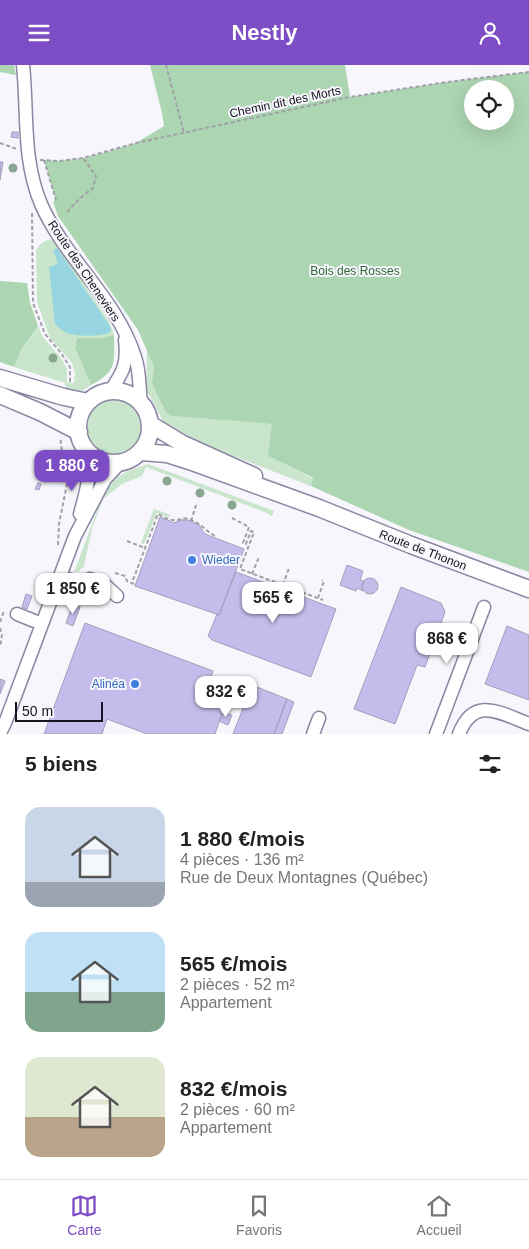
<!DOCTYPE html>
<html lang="fr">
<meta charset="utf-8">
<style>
body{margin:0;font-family:Helvetica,sans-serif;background:#f6f6f6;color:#222;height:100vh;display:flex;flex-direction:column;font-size:19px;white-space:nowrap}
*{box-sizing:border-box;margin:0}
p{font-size:16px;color:#767676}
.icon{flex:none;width:28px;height:28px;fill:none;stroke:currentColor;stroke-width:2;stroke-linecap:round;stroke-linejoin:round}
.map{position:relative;height:669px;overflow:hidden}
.sheet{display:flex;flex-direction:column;background:#fff;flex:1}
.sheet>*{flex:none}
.controls{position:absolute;left:464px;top:15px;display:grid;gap:10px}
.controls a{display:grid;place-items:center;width:50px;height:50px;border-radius:50%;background:#fff;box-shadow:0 5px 20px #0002;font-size:25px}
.scale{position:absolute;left:15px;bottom:12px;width:88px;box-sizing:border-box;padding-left:5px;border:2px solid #16141e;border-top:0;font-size:14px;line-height:18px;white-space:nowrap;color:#16141e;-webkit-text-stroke:4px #f6f6fc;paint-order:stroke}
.price{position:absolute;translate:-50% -42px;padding:0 11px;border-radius:10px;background:#fff;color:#222;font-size:16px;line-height:32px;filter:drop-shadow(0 1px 2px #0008)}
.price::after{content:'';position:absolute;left:50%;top:30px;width:15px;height:11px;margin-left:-8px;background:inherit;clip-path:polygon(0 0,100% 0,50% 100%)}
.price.current{background:#7d4dc5;color:#fff}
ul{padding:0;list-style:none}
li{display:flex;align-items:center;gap:15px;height:125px;padding:0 25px}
li span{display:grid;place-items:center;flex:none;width:140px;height:100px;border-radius:15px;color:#555}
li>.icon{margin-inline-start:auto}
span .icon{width:60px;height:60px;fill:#fffc;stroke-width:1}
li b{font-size:21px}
h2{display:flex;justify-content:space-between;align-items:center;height:60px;padding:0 25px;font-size:21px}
header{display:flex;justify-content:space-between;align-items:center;height:65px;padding:0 25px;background:#7d4dc5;color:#fff;font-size:22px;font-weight:700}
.dock{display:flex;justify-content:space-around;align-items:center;height:70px;border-top:1px solid #e0e0e0;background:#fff;font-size:14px;color:#767676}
.dock a{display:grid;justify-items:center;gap:2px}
.dock .current{color:#7d4dc5}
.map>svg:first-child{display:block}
.green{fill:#c9e5cc}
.forest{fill:#acd5b1;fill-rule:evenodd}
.water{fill:#96d5e1}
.building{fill:#c5bceb;stroke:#a39eba}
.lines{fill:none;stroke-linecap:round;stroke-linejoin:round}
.minor-casing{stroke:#8b87a3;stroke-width:15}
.major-casing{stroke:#8b87a3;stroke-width:19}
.path{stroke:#a1a0a7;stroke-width:2;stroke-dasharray:4 2.5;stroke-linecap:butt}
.minor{stroke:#fff;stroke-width:12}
.major{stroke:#fff;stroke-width:16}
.tree{fill:#87a790}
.shop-dot{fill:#3f7fe0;stroke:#f6f6fc;stroke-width:2}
.labels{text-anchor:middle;stroke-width:4;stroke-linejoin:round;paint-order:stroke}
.street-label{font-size:12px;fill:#16141e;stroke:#f6f6fc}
.park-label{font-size:12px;fill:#2c6638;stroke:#f6f6fc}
.shop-label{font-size:12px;fill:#366cbe;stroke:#f6f6fc;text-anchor:start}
</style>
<header><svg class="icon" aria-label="menu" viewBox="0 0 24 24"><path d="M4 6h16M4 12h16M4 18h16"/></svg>Nestly<svg class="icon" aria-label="person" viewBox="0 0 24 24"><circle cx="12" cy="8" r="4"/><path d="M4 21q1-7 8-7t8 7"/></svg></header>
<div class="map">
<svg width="529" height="669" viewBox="0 0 529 669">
<rect width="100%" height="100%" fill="#f6f6fc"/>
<path class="green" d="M54,174L109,256L114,270L101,273H77L75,283L91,320L82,326L66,323L65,318L14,302L22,283L38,261L43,272L61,293L67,304V317L74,318L75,308L72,298L50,273L39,243L37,236L36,185C40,177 46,175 54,174Z
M147,283L154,302L152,319L172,351L273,359L268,391L313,414L311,421L200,378L163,356L146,324Z
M87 361a29 29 0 1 1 58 0a29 29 0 1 1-58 0Z
M148,399L274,446L272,451L267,448L146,402L142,411L122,419L103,434L92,464L84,501L79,506L74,507L102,433C116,408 123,408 148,399Z
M154,444L171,450L168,452L157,448L144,479L141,478Z"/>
<path class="forest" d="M0,0H14L16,10L0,7Z
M150,0H345L350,32L447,17L529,7V507L409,465L311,421L313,413L268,391L272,359L172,351L166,347L152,319L154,302L138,265L58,151L53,137L56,135L44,95L59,96L83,93L103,88L136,78L164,61L162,48ZM472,24H505V56H472Z
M0,216L27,218L30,238L38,261L22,283L14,302L0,297Z
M114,270C114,297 118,306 91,320L75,283L77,273H101Z"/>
<path class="water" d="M57,183L111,263L110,267C102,272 74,272 65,267C62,265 58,262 55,259L49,202L58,199L53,185Z"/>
<path class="building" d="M12,67H18V73L11,72Z
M0,97H3L0,115Z
M38,418L41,419L39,425L35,424Z
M160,452L174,458L180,455H188L199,460L205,469L244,484L219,550L135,521Z
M347,500L363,506L360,515L364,516L362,521L363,526L357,523L356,526L340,520Z
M236,507L336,544L311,612L212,575L208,571L217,549L219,550Z
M362 521a8 8 0 1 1 16 0a8 8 0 1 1-16 0Z
M401,522L441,538L445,547L425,602L417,600L395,659L354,644Z
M26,529L32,531L27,544L22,542Z
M73,539L80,542L73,561L66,558Z
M85,558L213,606L204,633L223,640L220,648L222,649L215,669H147L107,654L102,669H44Z
M507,561L529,570V635L485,619Z
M0,614L5,616L0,629Z
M252,620L287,634L274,669H233Z
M287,634L294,637L282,669H274Z
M223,647L232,650L228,660L219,656Z"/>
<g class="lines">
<defs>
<path id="minor" d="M23,0C28,47 22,94 41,139C65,194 117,234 135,292C140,306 139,322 141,337
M110,326C123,308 128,298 125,275
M80,449C87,422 93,409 84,381
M60,511L81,519L90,514L105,520L117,531
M17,549L42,559
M0,668L5,658L75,471L105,414L121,397
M313,669L319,653
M436,669L484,542
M459,669C474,630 500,648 529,659"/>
<path id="major" d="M0,313L64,332L88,337
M78 362a36 36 0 1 1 72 0a36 36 0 1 1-72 0Z
M0,330L40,347L79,367
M150,359L183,379L254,411
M141,387L167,389L195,398L319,443L411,480L529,524"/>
</defs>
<use href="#minor" class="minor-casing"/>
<use href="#major" class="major-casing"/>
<path class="path" d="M166,0L184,68
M0,78L17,84
M40,95L59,96L83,93L136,78L350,32L447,17L529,7
M44,95L56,135L53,137
M67,147L79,134L93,123L96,111L83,93
M32,148L33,238L45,269L61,288L70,302V317
M232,453L249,462L243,478L246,479L251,466L254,467L240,504L323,535
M191,456L196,440
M127,476L145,483
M58,480L59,459L70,404C68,393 59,387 61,374
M115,508L125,511L127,516L134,519
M252,509L259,492
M133,515L158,449C162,451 168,455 173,455C179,456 183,452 189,454C201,458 206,467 217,472
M283,520L289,503
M318,533L324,516L322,515
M0,557L4,546
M0,563L2,570L0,582"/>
<use href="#minor" class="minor"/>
<use href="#major" class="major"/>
</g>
<g class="tree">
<circle cx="13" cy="103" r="4.5"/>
<circle cx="53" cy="293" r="4.5"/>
<circle cx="167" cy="416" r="4.5"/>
<circle cx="200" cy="428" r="4.5"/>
<circle cx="232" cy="440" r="4.5"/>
</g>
<g class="shop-dot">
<circle cx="192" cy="495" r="5"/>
<circle cx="135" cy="619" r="5"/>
</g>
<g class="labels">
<g class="street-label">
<text transform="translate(285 37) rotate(-12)" y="4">Chemin dit des Morts</text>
<text transform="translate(84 206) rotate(56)" y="4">Route des Cheneviers</text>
<text transform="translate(423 485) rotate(21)" y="4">Route de Thonon</text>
</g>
<g class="park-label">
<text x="355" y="210">Bois des Rosses</text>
</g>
<g class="shop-label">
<text x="202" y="499">Wieder</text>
<text x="125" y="623" text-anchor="end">Alinéa</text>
</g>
</g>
</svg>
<div class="controls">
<a><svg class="icon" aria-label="locate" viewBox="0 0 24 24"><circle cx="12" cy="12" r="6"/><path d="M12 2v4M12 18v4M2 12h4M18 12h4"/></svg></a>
</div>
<div class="scale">50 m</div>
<b class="price current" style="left:72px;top:427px">1 880 €</b>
<b class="price" style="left:73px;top:550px">1 850 €</b>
<b class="price" style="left:273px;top:559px">565 €</b>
<b class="price" style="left:447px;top:600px">868 €</b>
<b class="price" style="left:226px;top:653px">832 €</b>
</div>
<section class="sheet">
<h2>5 biens<svg class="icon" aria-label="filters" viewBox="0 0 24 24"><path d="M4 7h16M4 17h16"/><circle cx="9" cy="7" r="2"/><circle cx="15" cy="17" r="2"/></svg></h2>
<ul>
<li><span style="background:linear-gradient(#c9d6e8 75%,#9aa5b1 0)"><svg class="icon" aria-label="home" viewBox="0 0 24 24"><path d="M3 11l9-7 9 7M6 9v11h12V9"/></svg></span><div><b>1 880 €/mois</b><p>4 pièces · 136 m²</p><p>Rue de Deux Montagnes (Québec)</p></div></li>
<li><span style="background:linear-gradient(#bfe0f5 60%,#7fa58c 0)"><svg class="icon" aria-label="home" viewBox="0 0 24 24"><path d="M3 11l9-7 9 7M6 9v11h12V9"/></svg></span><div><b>565 €/mois</b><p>2 pièces · 52 m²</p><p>Appartement</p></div></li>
<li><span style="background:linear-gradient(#dfe7d0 60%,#b9a48a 0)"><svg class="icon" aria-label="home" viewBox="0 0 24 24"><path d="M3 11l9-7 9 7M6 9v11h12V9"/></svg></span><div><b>832 €/mois</b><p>2 pièces · 60 m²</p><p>Appartement</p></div></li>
</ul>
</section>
<nav class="dock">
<a class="current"><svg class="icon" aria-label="map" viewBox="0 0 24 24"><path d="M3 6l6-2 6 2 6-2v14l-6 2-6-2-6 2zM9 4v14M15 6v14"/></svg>Carte</a>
<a><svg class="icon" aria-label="saved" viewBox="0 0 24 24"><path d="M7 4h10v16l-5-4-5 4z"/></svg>Favoris</a>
<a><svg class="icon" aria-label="home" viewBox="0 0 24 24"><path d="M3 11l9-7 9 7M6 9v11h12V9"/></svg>Accueil</a>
</nav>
